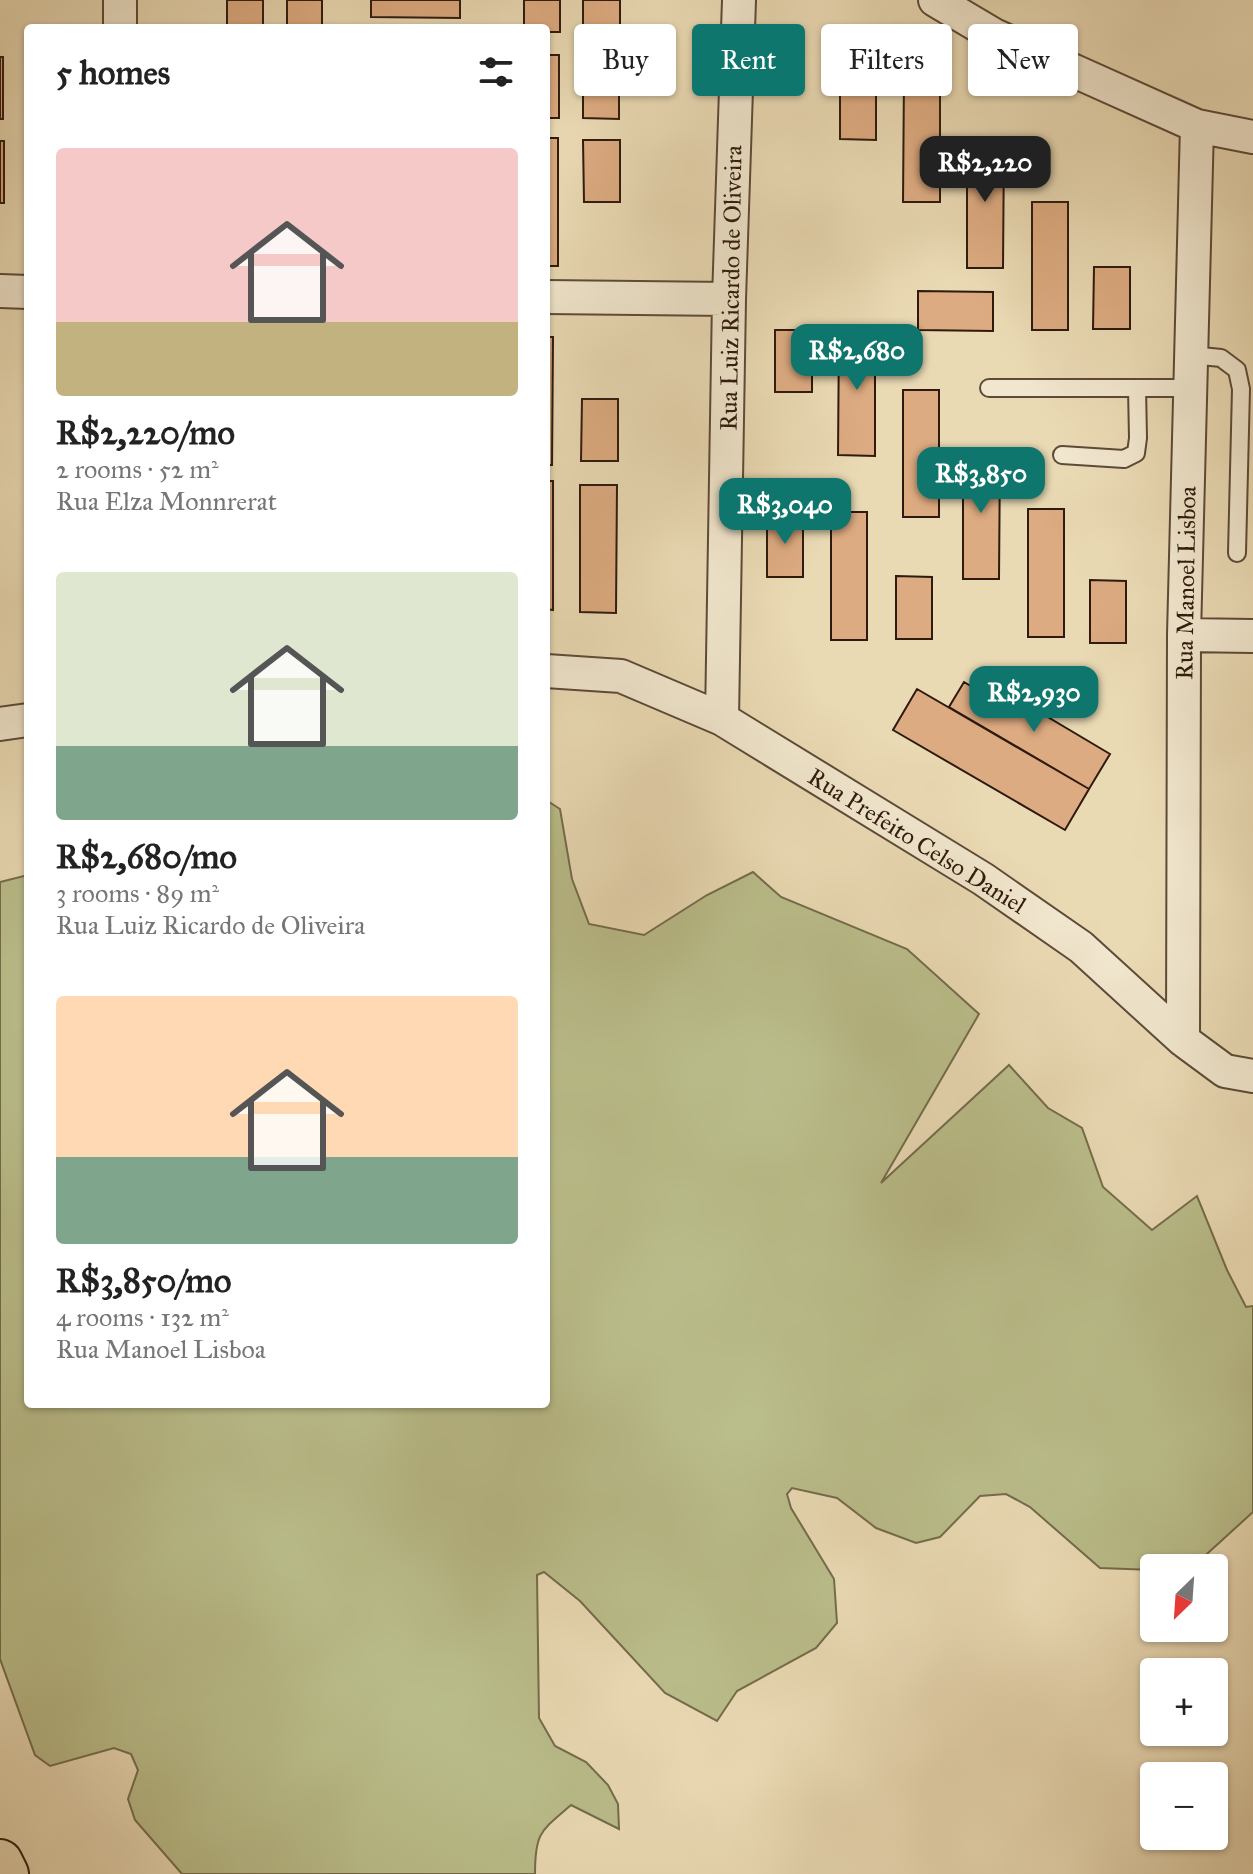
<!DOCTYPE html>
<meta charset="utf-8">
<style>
body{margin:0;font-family:"IM FELL Great Primer",serif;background:#f6f6f6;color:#222;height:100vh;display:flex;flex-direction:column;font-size:30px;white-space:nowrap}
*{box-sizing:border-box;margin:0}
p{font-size:26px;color:#767676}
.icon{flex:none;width:44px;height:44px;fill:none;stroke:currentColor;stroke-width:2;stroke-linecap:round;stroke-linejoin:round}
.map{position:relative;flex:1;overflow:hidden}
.drawer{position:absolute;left:24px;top:24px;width:526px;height:1384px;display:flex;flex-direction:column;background:#fff;border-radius:8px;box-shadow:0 2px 6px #0004}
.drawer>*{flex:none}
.guide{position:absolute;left:574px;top:24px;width:558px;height:72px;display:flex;gap:16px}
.needle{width:52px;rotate:205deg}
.tools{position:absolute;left:1140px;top:1554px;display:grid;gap:16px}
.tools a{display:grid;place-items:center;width:88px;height:88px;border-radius:8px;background:#fff;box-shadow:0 2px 6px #0004;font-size:40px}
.price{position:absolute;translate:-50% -68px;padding:0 18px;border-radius:16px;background:#0f766e;color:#fff;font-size:26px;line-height:52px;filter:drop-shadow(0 2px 4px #0008)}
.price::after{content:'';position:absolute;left:50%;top:48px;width:24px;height:18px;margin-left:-12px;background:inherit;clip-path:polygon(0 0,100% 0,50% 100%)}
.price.on{background:#222;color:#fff}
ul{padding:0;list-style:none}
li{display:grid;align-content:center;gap:16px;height:424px;padding:0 32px}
li span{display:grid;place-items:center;height:248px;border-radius:8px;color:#555}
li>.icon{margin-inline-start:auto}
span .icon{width:144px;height:144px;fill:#fffc;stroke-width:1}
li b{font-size:34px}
h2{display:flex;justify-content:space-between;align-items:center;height:96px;padding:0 32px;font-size:34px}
.chip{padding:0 28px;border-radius:8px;background:#fff;box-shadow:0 2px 6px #0004;font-size:28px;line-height:72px}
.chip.on{background:#0f766e;color:#fff}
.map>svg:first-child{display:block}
.green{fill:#babe8b;stroke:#746c4c;stroke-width:2}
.building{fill:#ddab81;stroke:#2e1a0e;stroke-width:2}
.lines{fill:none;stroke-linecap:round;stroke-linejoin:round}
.service-casing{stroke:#5d4a38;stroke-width:20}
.minor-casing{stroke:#5d4a38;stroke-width:36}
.primary-casing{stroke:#2e1a0e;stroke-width:48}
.service{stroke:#f1e7ce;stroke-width:16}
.minor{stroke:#f1e7ce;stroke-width:32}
.primary{stroke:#eadab4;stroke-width:44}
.labels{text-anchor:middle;stroke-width:6;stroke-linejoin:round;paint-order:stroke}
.street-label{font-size:24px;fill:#2e1a0e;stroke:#f1e7ce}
</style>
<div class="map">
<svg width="1253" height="1874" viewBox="0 0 1253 1874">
<rect width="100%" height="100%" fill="#eadab4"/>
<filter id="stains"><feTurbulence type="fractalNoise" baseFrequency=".0025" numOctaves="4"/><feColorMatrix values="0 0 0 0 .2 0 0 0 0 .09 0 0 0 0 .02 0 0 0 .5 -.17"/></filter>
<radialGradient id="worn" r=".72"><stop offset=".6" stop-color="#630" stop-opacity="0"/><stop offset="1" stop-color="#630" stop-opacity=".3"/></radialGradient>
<path class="green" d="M546,800L560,809L572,879L589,924L644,935L707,895L753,872L781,897L907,949L979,1014L881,1183L1009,1065L1048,1108L1082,1128L1103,1187L1152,1230L1197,1196L1227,1270L1246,1307L1253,1306V1512L1198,1562L1178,1568L1154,1570L1100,1568L1030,1507L1006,1494L980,1496L940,1537L916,1543L876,1528L837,1498L792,1488L787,1494L791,1508L834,1579L837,1623L816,1648L737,1691L717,1721L665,1693L580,1601L544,1572L537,1575L539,1718L555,1746L586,1762L608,1785L618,1804L619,1829L571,1805C541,1831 535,1832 535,1874H182L135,1820L128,1799L138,1770L131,1754L114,1748L50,1766L35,1755L0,1659V882L28,875V1404H546Z"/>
<path class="building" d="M227,0H263V27L227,26Z
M287,0H322V27H287Z
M371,0H460V18L371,17Z
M524,0H560V32H546V28H524Z
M583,0H620V32H583Z
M546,55H559V118H546Z
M583,56H619V119L583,118Z
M0,57H3V119H0Z
M904,74H940V202H903Z
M840,77H876V140L840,139Z
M546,138H558V266H546Z
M583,140H620V202H584Z
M967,140H1004L1003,268H967Z
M0,141H4V203H0Z
M1032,202H1068V330H1032Z
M1094,267H1130V329H1093Z
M918,291L993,292V331L918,330Z
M839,328H875V456L838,455Z
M775,330H812V392H775Z
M546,337H553L552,465H546Z
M903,390H939V517H903Z
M582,399H618V461H581Z
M963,451H1000L999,579H963Z
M546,481H553V610L546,609Z
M580,485H617L616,613L580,612Z
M1028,509H1064V637H1028Z
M831,512H867V640H831Z
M767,514H803V577H767Z
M896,576L932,577V639H896Z
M1090,580L1126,581V643H1090Z
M964,682L1008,708L1014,697L1110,754L1089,789L949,707Z
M917,689L1089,789L1065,830L893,730Z"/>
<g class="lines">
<defs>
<path id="service" d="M1191,355L1221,358L1237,370L1241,389L1237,553
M989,388H1190
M1062,455L1124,459L1136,453L1138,438L1137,388"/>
<path id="minor" d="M935,0L994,35L1197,126L1253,137
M120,28V0
M0,291L28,292
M546,297L729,299
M1184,635L1253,636
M546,671L621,676L722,719L983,879L1081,947L1183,1040L1225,1071L1253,1076
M722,719L729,299L739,0
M0,724L28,720
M1183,1040L1184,635L1197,126"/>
<path id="primary" d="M0,1862L6,1874"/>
</defs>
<use href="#service" class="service-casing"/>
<use href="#minor" class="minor-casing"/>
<use href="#primary" class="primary-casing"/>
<use href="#service" class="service"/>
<use href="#minor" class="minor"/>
<use href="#primary" class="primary"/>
</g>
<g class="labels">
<g class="street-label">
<text transform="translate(731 288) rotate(-89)" y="8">Rua Luiz Ricardo de Oliveira</text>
<text transform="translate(1186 583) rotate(-89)" y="8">Rua Manoel Lisboa</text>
<text transform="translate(917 841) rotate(32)" y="8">Rua Prefeito Celso Daniel</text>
</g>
</g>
<rect width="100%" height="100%" filter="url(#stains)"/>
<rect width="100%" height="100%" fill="url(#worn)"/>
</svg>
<div class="tools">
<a><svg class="needle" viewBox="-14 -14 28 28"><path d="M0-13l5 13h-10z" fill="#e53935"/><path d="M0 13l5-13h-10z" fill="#767676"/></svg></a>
<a>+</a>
<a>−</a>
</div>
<b class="price on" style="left:985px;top:204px">R$2,220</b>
<b class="price" style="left:857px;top:392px">R$2,680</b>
<b class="price" style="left:981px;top:515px">R$3,850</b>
<b class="price" style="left:785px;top:546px">R$3,040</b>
<b class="price" style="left:1034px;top:734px">R$2,930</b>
<div class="guide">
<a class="chip">Buy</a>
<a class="chip on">Rent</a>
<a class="chip">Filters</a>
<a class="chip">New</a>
</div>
<section class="drawer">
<h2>5 homes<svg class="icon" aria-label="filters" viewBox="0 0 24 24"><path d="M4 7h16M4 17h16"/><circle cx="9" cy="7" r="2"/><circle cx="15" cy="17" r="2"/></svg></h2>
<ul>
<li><span style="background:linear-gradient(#f6c9c9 70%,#c2b280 0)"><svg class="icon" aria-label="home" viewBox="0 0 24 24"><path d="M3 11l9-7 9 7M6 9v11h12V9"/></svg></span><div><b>R$2,220/mo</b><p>2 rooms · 52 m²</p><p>Rua Elza Monnrerat</p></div></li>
<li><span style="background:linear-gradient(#dfe7d0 70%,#7fa58c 0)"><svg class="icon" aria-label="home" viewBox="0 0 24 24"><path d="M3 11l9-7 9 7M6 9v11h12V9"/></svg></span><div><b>R$2,680/mo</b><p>3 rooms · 89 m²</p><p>Rua Luiz Ricardo de Oliveira</p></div></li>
<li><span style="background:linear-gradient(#ffd9b3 65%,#7fa58c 0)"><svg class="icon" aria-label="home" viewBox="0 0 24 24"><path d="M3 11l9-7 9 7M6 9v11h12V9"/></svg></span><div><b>R$3,850/mo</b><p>4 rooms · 132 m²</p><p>Rua Manoel Lisboa</p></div></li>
</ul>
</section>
</div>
